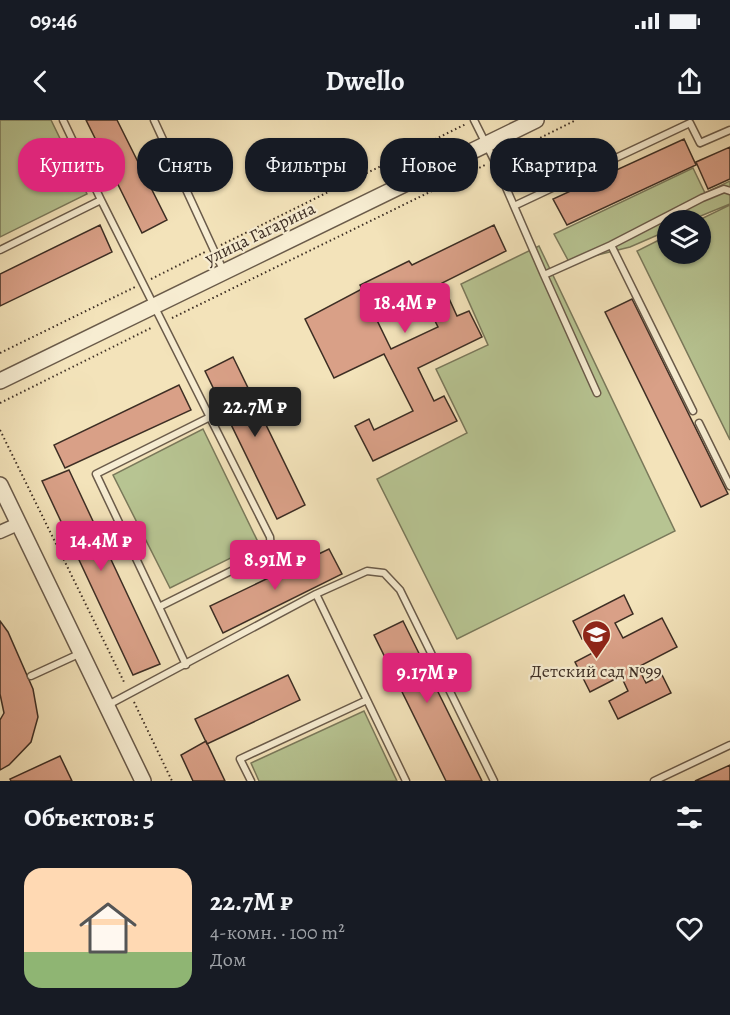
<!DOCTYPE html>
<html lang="ru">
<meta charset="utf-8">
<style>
body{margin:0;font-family:Alegreya,serif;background:#20242c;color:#f1f3f6;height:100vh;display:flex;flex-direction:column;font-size:22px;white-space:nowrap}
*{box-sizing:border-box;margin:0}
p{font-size:20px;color:#9ea1a6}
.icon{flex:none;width:33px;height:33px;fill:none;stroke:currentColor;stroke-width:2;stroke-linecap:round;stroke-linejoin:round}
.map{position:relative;height:661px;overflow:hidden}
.drawer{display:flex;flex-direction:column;background:#171b24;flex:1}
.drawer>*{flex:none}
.guide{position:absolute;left:18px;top:18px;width:694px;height:54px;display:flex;gap:12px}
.tools{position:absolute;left:657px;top:90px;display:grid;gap:12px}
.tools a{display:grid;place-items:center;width:54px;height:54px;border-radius:50%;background:#171b24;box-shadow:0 2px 4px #0004;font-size:30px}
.price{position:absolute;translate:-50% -51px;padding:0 14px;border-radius:6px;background:#db2777;color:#fff;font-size:20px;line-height:39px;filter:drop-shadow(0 2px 3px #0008)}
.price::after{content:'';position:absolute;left:50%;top:36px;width:18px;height:14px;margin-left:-9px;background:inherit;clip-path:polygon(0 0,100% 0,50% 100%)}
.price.active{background:#222;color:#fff}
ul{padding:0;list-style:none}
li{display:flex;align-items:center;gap:18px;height:150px;padding:0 24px}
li+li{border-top:2px solid #363941}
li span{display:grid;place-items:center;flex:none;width:168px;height:120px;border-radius:18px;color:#555}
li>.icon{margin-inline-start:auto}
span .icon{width:72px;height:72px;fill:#fffc;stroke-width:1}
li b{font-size:26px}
h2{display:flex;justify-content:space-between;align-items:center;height:72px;padding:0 24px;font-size:26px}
.chip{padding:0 21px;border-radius:24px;background:#171b24;box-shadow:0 2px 4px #0004;font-size:21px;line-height:54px}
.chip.active{background:#db2777;color:#fff}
.status{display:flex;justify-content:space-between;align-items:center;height:42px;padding:0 30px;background:#171b24;direction:ltr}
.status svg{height:16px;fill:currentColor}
header{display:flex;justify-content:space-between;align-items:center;height:78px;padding:0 24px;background:#171b24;font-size:27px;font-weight:700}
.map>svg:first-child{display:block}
.green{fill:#b7c492;stroke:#7a795b;stroke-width:1.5}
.building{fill:#d9a087;stroke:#3d2e24;stroke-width:1.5;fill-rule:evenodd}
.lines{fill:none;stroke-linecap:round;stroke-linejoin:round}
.service-casing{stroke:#6a5b4a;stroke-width:9}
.minor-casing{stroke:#6a5b4a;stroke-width:15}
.tertiary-casing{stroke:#6a5b4a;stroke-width:18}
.path{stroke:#3d2e24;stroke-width:2;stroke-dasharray:1.5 3;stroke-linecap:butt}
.service{stroke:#f7edd2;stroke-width:6}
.minor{stroke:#f7edd2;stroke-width:12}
.tertiary{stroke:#f7edd2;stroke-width:15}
.labels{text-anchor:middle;stroke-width:4.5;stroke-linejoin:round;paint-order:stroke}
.street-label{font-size:18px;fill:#3d2e24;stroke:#f7edd2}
.poi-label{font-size:18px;fill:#3d2e24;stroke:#f7edd2}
</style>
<div class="status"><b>09:46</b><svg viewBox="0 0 49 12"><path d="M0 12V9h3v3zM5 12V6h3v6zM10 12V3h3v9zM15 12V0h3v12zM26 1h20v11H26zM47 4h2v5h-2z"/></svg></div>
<header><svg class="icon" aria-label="back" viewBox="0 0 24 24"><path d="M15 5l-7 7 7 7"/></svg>Dwello<svg class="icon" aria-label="share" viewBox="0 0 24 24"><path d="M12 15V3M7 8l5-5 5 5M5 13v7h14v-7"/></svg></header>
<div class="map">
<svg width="730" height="661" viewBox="0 0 730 661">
<rect width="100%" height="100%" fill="#f3e3ba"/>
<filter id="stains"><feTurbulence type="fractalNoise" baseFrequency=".00333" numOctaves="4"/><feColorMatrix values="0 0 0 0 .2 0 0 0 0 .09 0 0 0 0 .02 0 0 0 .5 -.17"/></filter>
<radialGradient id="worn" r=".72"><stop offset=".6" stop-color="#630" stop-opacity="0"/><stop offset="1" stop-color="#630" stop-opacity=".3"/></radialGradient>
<path class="green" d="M0,0H51L87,74L0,117Z
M693,48L705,73L730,61V84L691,100H668L667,111L630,127L569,142L554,114Z
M730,85V320L637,131L667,116L668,134H700V100H699Z
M539,126L675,411L457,519L377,359L467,313L436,249L488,225L461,164Z
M203,309L259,424L170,468L113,355Z
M364,591L397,661H259L251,643Z"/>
<path class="building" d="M86,0H117L167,100L142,113Z
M684,19L696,45L567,105L553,79Z
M730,27V59L708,69L696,42Z
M100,105L112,132L0,186V154Z
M494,105L506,131L442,163L457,196L469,191L482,217L418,248L434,281L444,276L457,301L373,341L355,306L369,299L374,310L413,291L384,234L334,258L305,199L362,169L360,165L409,141L412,145ZM418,168L438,207L391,229L372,190Z
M632,179L728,374L701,387L605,192Z
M233,237L305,385L277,399L205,251Z
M179,265L191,290L65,348L54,325Z
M69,350L160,544L133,555L42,361Z
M329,429L342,454L223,513L210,486Z
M624,475L633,494L615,503L623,518L662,498L677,527L638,547L646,563L662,555L671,573L618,599L609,581L628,571L621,556L590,572L575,542L606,526L598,511L582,519L573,501Z
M0,501L8,512L33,569L38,597L31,622L9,645L0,650V600L4,593L0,574Z
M403,501L482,661H446L374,515Z
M288,555L300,580L207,624L195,599Z
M206,621L225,661H193L181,635Z
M60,636L72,661H11L10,659Z
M730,645V661H695Z"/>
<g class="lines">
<defs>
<path id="service" d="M63,0L101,80L270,417L271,429L261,436L159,487L186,545
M154,0L224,152
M474,0L494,40L544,155L611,125L693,291
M514,86L690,3L700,23L730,10
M611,125L702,78L724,69L730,71
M0,130L101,80
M544,155L597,273
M699,303L730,366
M316,474L406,661
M159,487L96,354L210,297
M31,556L81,533
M108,585L316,474L367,451L384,453L400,470L494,661
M251,661L240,639L367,580
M654,661L730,625"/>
<path id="minor" d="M0,412L18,404"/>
<path id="tertiary" d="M0,261L536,0
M0,365L143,661"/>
</defs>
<use href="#service" class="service-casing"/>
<use href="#minor" class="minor-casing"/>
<use href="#tertiary" class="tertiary-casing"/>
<path class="path" d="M504,36L576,0
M221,125L466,4
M151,159L205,132
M172,198L485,45
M0,233L135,167
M0,283L153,207
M0,310L125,564
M134,582L172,661"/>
<use href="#service" class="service"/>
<use href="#minor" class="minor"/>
<use href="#tertiary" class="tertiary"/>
</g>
<defs>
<symbol id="school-pin" viewBox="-11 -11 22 30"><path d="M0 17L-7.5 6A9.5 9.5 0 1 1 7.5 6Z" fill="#8f2418" stroke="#f7edd2"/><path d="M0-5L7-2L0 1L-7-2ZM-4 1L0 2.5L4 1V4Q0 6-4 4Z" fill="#fff"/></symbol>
</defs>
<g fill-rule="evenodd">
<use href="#school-pin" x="580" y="498" width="33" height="45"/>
</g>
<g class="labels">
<g class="street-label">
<text transform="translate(260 113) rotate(-26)" y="6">улица Гагарина</text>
</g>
<g class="poi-label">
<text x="596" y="557">Детский сад №99</text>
</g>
</g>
<rect width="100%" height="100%" filter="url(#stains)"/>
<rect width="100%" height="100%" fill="url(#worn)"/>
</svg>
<div class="tools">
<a><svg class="icon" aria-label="layers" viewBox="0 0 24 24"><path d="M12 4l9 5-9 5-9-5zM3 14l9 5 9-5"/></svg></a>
</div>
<b class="price" style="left:405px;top:214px">18.4M ₽</b>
<b class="price active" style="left:255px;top:318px">22.7M ₽</b>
<b class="price" style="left:101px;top:452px">14.4M ₽</b>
<b class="price" style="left:275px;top:471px">8.91M ₽</b>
<b class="price" style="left:427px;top:584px">9.17M ₽</b>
<div class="guide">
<a class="chip active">Купить</a>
<a class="chip">Снять</a>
<a class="chip">Фильтры</a>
<a class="chip">Новое</a>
<a class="chip">Квартира</a>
</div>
</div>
<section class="drawer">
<h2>Объектов: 5<svg class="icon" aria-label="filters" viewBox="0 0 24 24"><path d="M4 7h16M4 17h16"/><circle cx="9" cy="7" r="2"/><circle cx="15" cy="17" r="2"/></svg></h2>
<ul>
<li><span style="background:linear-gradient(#ffd9b3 70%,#8fb573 0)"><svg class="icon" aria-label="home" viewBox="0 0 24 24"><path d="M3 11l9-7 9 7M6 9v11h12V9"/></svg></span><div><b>22.7M ₽</b><p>4-комн. · 100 m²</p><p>Дом</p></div><svg class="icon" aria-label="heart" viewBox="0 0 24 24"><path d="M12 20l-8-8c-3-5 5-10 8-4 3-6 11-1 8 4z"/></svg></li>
</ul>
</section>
